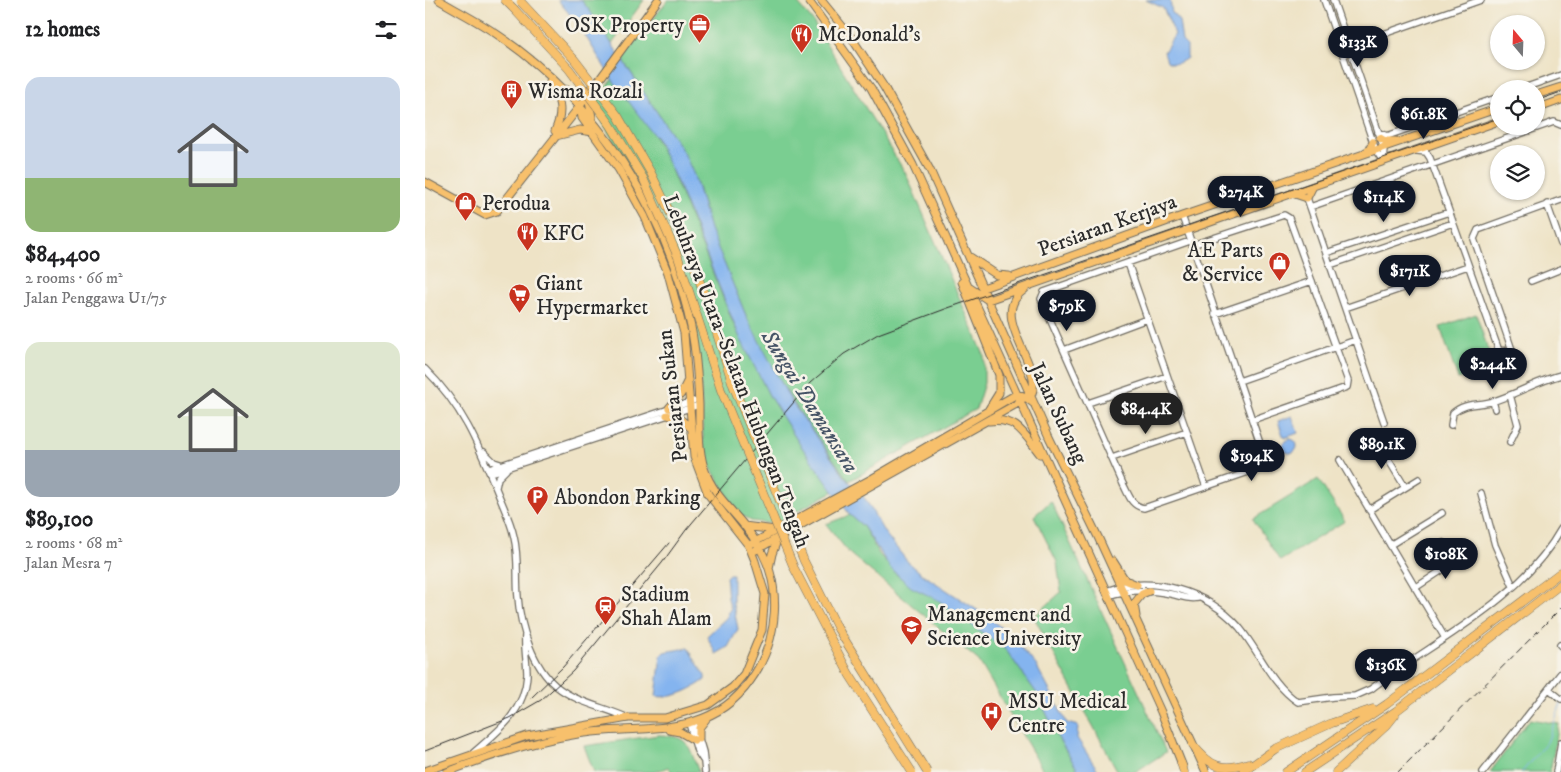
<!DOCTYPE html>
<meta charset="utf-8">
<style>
body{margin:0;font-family:"IM FELL DW Pica",serif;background:#f6f6f6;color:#202124;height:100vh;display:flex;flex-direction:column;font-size:19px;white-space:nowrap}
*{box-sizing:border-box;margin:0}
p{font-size:16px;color:#757577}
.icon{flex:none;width:28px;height:28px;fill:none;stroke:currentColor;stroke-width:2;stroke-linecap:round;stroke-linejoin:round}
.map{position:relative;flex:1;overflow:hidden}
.side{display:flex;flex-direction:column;background:#fff;width:425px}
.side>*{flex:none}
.needle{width:32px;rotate:341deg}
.tools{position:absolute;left:1065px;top:15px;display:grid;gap:10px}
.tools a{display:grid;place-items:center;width:55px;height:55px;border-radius:50%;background:#fff;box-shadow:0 1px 4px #0004;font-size:25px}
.price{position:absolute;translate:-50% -42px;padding:0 11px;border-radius:18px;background:#111827;color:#fff;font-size:16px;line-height:32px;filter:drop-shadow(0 1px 2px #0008)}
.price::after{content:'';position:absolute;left:50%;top:30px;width:15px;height:11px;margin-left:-8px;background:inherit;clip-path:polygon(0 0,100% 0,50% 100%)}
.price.selected{background:#222;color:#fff}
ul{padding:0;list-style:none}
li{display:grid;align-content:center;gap:10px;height:265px;padding:0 25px}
li span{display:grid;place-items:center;height:155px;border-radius:15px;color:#555}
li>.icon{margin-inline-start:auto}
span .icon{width:90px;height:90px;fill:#fffc;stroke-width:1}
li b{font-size:21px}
h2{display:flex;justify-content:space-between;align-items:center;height:60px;padding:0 25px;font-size:21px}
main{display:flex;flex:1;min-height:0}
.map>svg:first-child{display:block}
.green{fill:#7ace91;stroke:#527c5e}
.water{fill:#84b4ef;stroke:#58708d}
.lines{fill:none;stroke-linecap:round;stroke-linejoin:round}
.stream{stroke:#84b4ef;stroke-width:1}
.minor-casing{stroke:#6f6b61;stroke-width:8}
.major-casing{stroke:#6f6b61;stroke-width:9}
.highway-casing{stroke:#6f6b61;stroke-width:9}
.minor{stroke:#fff;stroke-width:5.5}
.major{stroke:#f7c06c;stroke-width:7}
.highway{stroke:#f7c06c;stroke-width:8}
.tram{stroke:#2b2b2b;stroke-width:1}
.rail{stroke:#2b2b2b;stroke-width:1;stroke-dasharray:8 4;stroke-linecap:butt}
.highway-bridge-casing{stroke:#6f6b61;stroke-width:9;stroke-linecap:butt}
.highway-bridge{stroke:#f7c06c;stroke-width:8}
.labels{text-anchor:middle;stroke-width:5;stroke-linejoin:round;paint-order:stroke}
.poi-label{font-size:21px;fill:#2b2b2b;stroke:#f7f3e8;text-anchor:start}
.street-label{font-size:21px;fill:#2b2b2b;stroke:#f7f3e8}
.water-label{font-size:22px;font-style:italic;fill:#465466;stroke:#f7f3e8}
</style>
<main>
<section class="side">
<h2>12 homes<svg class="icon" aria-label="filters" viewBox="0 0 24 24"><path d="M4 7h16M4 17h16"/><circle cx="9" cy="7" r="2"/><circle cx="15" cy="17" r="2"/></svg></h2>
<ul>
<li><span style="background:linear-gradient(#c9d6e8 65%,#8fb573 0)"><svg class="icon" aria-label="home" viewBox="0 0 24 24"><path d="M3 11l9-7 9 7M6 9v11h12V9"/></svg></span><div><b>$84,400</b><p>2 rooms · 66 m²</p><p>Jalan Penggawa U1/75</p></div></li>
<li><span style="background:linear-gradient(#dfe7d0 70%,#9aa5b1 0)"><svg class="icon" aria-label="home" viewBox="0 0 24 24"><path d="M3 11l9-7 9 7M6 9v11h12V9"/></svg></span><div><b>$89,100</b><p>2 rooms · 68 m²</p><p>Jalan Mesra 7</p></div></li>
</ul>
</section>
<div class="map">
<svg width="1136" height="772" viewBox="0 0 1136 772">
<rect width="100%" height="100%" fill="#f7f3e8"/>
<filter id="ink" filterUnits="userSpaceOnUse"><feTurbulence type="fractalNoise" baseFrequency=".02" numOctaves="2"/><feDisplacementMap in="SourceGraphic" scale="10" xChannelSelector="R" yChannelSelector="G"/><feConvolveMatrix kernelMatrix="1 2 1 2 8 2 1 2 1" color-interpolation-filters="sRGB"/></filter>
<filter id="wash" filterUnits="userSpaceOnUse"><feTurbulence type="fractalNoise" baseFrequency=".0096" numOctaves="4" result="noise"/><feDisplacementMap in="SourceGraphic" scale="20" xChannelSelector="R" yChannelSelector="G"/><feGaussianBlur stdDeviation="1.12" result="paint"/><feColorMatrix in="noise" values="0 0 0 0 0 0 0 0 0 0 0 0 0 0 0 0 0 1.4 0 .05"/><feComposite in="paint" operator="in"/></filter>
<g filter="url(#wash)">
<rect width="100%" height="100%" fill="#eee3c6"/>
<path class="green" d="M156,0H219L187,44Z
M243,0H370L387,20L481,174L559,355V383L551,409L424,481L374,411L349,372L322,318L285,229L273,187L259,153L197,59Z
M187,79L227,132L243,162L309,325L345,397L374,443L409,491L349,524L326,521L312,512L279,456L275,372L248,267L203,166L168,106Z
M1051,314L1069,367L1033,379L1015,327Z
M893,479L920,521L855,561L828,519Z
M626,501L741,752L710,772H693L609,617L636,592L632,562L609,516Z
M425,515L438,526L454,554L472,575L491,589L513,600L581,650L613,695L632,736L654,772H619L554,661L425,554L401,524Z
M1105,719L1134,724L1125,772H1065Z
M234,735C266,736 263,746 274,772H247L243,767L230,772H169L159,746Z"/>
<path class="water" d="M133,0H156L165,11L259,153L269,175L285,229L322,318L366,401L420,477L441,500L459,532L482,561L497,574L566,619L588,638L611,665L642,723L653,726L652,738L674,772H654L632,736L613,695L581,650L513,600L486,587L466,569L438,526L425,515L374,443L345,397L315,338L252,182L233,141L187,79L155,27Z
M721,0H745L747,13L754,21L757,41L762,46V58C755,63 750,66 742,61L739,52L750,34L738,8Z
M867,416L873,433L859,438L853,421Z
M858 446a7 7 0 1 1 14 0a7 7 0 1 1-14 0Z
M304,574H308V604L313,629L303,647L291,654L282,636L302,617L306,607C301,598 303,587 301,577Z
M263,648L280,676V680C268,689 246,700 231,696L236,655L239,652Z"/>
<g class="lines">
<path class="stream" d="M1097,772L1123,740L1136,703"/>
</g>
</g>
<g filter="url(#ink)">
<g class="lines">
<defs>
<path id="minor" d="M899,0L951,151L958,161
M908,0L959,148L958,161
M921,47L1056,0
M1096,89L1136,75
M953,132L962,136L1074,97
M992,151L1001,152L1005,158L1074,351L1087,350L1049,239L1053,230L1136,200
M882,198L959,422
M1122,204L1136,244
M885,207L1129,122L1136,125
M757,216C786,297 813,379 841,461V464L838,467L719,508C706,506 704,495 698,484L616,299L619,292L765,241
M767,245L859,215L864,218L923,381L922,387L827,420
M901,253L1024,212
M703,263L781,487
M905,265L1028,223
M1106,281L1136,269
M920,308L1043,266
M790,314L887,281
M639,350L722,319
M0,369C37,405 53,444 72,491C78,506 86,522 89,537C94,557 91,577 93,597C95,626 108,667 131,686C152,703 179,707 203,718
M814,381L931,340
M1085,395L1093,425L1085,442
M1068,401L1070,409
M663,403L742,376
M1026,425L1028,413C1040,402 1054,406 1069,401C1092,394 1112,381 1136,375
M952,441L980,487
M59,452L69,462L75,464
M687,458L762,432
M915,460L1020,638
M64,469L268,401
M66,473L274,405
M71,487L73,478L81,470
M1056,493L1070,545L1088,586
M944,510L994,479
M1018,543L1029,562
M965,545L1017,513
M990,588L1040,555
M681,591C726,574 782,591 814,627C834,651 846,684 873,702L908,697L930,696L946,689C1010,640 1095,602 1136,529
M683,596C702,589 725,590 746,594C756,596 762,600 773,598
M1135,645L1136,646
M1124,689L1136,699
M269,722L278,752L280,772
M264,723L272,751L278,760
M48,753C74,731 100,711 102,675C102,661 99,649 100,635
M1058,772L1136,673
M1131,772L1136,742"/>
<path id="major" d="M14,0C34,12 54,22 73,35C172,102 242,210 266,327C271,352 273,380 274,406C274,426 273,447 279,468C289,499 315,515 331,542C359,584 354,641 325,681C283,741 215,724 153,734C108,741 64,756 22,772
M383,0L446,88L488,165L736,712L758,767
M396,0L426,37L459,87L505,170L624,437L673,537L781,772
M125,81C135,99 139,111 130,131
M139,89L148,92L165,89
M165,93L164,102L167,117
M1111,95L1136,87
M1111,109L1136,100
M131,136L155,130L168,132
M955,138L960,141H971
M939,153L944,150L948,142
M0,182L60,215L72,211L155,106L233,0
M867,193L882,198L888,186
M545,257L572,275L584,276
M537,282L574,375V393L564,409
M545,288L563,300
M558,288L757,216L1074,108
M600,289C560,316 621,365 606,396
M563,300L1074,121
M244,408L256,394L263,380
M242,415L255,419L266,428
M564,421C592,417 599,434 615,454
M319,526L351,530
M328,543L448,478L592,394L599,396L608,403
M331,550L595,402L598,398
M688,561L700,580L712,585
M344,568L347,554L353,538
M711,616L709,604L717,594L724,591
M244,730L255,732L269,740
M274,738V728L281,719
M0,771L102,736L203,718H240L283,705L308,687L319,674L337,630L340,594L330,561L324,546L283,494L269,457L259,333L243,273L220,217L194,170L157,118L155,106"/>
<path id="highway" d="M80,0L89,9
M768,745C785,766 796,772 823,763
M756,763L759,772
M818,772L850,749L907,723L948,709
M861,772L962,704L1136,572
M880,772L971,711L1136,584
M911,772L962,725L970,715"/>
</defs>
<use href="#minor" class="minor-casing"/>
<use href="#major" class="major-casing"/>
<use href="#highway" class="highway-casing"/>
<use href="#minor" class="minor"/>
<use href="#major" class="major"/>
<use href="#highway" class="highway"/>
<path class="tram" d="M1111,101L1136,92
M106,698L138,667L244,543
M0,751L85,718L116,700L148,671L237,563L261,530L385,383L419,354L453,334L523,308L1074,118"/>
<path class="rail" d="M973,772L1136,608"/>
<defs>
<path id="highway-bridge" d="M96,2L149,59L193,116L226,173L264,252L281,299L308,385L379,561L413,629L502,772
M89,9L144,69L185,124L218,178L253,257L296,390L369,568L424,674L487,772"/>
</defs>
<use href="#highway-bridge" class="highway-bridge-casing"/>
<use href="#highway-bridge" class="highway-bridge"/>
</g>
</g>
<defs>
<symbol id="office-pin" viewBox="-11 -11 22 30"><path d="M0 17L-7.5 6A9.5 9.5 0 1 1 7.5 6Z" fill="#c8321e" stroke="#f7f3e8"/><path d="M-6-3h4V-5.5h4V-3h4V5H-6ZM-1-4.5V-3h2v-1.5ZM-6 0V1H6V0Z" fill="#fff"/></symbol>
<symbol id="restaurant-pin" viewBox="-11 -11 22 30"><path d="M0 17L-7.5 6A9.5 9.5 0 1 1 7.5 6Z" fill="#c8321e" stroke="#f7f3e8"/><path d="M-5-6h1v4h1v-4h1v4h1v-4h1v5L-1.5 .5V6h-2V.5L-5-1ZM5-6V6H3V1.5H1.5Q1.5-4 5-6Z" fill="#fff"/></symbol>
<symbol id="building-pin" viewBox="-11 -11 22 30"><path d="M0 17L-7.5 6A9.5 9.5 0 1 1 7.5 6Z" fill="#c8321e" stroke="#f7f3e8"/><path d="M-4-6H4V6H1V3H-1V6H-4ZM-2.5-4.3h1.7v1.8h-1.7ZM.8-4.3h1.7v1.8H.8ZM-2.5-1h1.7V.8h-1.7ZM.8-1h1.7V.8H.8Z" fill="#fff"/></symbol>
<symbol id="shop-pin" viewBox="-11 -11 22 30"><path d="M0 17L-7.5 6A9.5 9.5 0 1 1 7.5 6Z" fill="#c8321e" stroke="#f7f3e8"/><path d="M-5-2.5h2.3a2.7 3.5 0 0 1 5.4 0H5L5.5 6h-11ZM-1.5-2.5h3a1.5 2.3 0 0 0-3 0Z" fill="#fff"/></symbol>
<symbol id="supermarket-pin" viewBox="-11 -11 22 30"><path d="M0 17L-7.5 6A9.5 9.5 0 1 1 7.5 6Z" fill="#c8321e" stroke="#f7f3e8"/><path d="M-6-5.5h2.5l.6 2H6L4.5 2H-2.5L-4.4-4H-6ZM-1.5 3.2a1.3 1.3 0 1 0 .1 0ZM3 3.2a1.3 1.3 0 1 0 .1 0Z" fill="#fff"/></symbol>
<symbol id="parking-pin" viewBox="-11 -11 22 30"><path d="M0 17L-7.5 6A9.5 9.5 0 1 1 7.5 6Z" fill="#c8321e" stroke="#f7f3e8"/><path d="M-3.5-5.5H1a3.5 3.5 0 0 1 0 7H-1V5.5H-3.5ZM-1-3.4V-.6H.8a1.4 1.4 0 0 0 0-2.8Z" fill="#fff"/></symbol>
<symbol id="station-pin" viewBox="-11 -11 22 30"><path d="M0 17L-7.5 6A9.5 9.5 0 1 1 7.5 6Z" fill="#c8321e" stroke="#f7f3e8"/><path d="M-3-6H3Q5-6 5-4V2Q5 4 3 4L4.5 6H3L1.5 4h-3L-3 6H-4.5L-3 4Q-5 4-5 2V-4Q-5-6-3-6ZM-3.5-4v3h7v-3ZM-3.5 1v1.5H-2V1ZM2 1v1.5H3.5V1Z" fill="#fff"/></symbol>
<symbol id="university-pin" viewBox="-11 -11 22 30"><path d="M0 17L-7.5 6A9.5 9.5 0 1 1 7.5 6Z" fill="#c8321e" stroke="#f7f3e8"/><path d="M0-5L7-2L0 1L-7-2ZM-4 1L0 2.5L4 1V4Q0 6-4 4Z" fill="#fff"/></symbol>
<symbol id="hospital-pin" viewBox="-11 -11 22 30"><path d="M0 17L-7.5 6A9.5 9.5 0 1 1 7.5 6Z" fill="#c8321e" stroke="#f7f3e8"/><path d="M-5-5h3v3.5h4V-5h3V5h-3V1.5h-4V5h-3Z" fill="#fff"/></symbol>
</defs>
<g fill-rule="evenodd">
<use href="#office-pin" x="262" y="12" width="25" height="34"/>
<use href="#restaurant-pin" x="364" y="22" width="25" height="34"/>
<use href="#building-pin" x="74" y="78" width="25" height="34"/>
<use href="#shop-pin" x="28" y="190" width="25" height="34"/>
<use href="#restaurant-pin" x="90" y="220" width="25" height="34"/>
<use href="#shop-pin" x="842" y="250" width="25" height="34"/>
<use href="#supermarket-pin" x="82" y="282" width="25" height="34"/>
<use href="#parking-pin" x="100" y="484" width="25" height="34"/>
<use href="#station-pin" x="168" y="594" width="25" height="34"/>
<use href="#university-pin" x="474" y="614" width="25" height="34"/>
<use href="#hospital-pin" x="554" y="700" width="25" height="34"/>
</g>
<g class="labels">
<g class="poi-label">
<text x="259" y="32" text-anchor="end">OSK Property</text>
<text x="393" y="41">McDonald's</text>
<text x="103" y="98">Wisma Rozali</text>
<text x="57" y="210">Perodua</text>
<text x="118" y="240">KFC</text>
<text x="838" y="257" text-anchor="end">AE Parts<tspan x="838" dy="24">&amp; Service</tspan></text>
<text x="111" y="290">Giant<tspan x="111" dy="24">Hypermarket</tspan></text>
<text x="129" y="504">Abondon Parking</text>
<text x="196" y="601">Stadium<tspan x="196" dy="24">Shah Alam</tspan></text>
<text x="502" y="621">Management and<tspan x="502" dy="24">Science University</tspan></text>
<text x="583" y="708">MSU Medical<tspan x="583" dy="24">Centre</tspan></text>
</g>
<g class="street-label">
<text transform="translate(682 225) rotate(-20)" y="7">Persiaran Kerjaya</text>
<text transform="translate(312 371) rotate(69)" y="7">Lebuhraya Utara–Selatan Hubungan Tengah</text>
<text transform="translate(247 396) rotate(-97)" y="7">Persiaran Sukan</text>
<text transform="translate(634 413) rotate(65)" y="7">Jalan Subang</text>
</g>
<g class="water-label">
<text transform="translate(386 401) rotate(58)" y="8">Sungai Damansara</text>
</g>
</g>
</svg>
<div class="tools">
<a><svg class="needle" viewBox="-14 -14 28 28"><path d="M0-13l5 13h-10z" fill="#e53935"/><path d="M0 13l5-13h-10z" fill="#757577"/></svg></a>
<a><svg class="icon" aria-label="locate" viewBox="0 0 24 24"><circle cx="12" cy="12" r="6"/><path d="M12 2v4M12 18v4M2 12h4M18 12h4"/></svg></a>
<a><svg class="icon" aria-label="layers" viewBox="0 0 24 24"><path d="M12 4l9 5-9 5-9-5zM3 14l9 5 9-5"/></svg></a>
</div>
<b class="price" style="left:933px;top:68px">$133K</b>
<b class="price" style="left:999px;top:140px">$61.8K</b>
<b class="price" style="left:816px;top:218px">$274K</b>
<b class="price" style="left:959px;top:223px">$114K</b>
<b class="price" style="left:985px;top:297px">$171K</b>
<b class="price" style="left:642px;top:332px">$79K</b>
<b class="price" style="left:1068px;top:390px">$244K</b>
<b class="price selected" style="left:721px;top:435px">$84.4K</b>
<b class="price" style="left:957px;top:470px">$89.1K</b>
<b class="price" style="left:827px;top:482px">$194K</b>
<b class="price" style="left:1021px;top:580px">$108K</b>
<b class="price" style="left:961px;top:691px">$136K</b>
</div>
</main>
